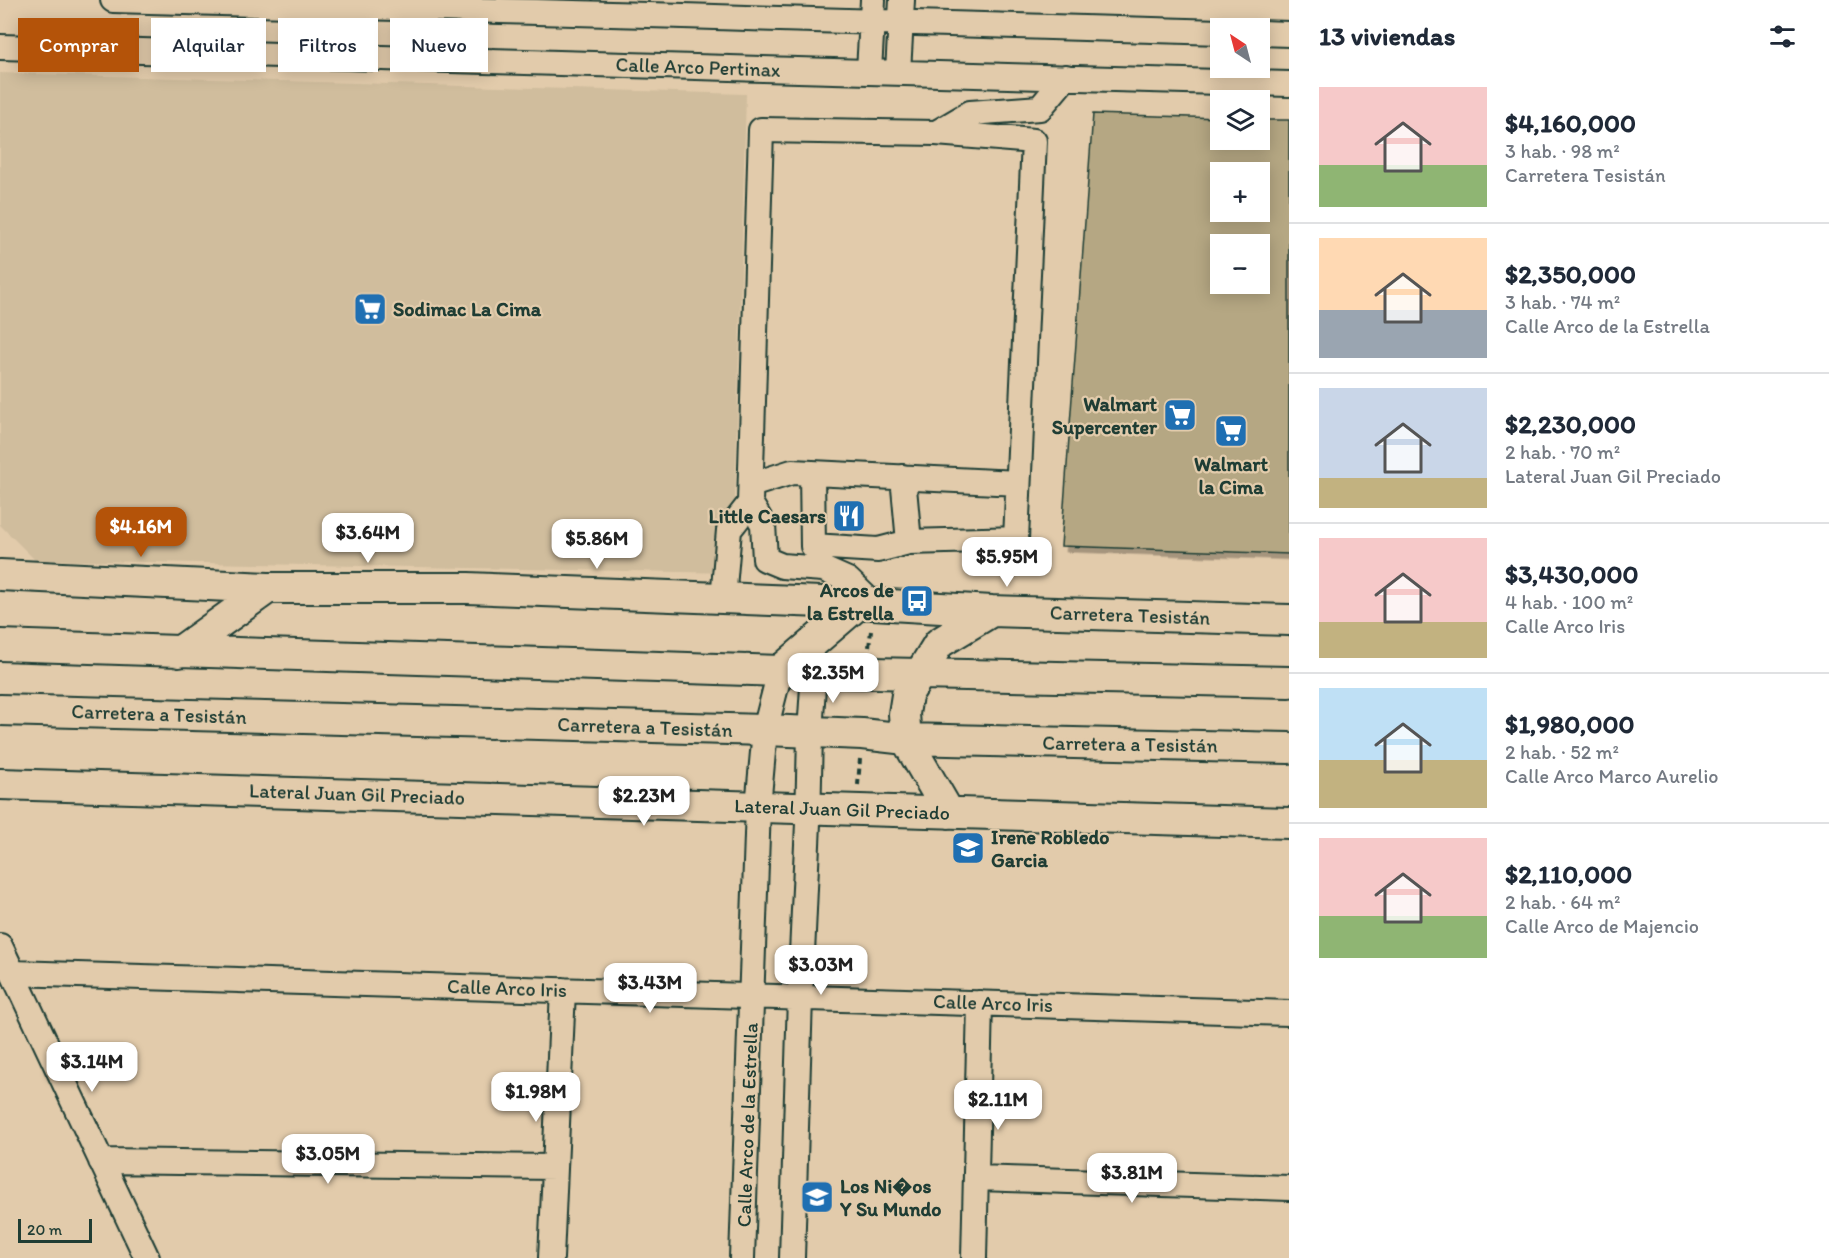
<!DOCTYPE html>
<html lang="es">
<meta charset="utf-8">
<style>
body{margin:0;font-family:Itim,sans-serif;background:#f6f6f7;color:#1f2937;height:100vh;display:flex;flex-direction:column;font-size:22px;white-space:nowrap}
*{box-sizing:border-box;margin:0}
p{font-size:20px;color:#747a83}
.icon{flex:none;width:33px;height:33px;fill:none;stroke:currentColor;stroke-width:2;stroke-linecap:round;stroke-linejoin:round}
.map{position:relative;flex:1;overflow:hidden}
.details{display:flex;flex-direction:column;background:#fff;width:540px}
.details>*{flex:none}
.top-card{position:absolute;left:18px;top:18px;width:570px;height:54px;display:flex;gap:12px}
.needle{width:39px;rotate:324deg}
.controls{position:absolute;left:1210px;top:18px;display:grid;gap:12px}
.controls a{display:grid;place-items:center;width:60px;height:60px;border-radius:0px;background:#fff;box-shadow:0 3px 15px #0003;font-size:30px}
.scale{position:absolute;left:18px;bottom:15px;width:74px;box-sizing:border-box;padding-left:6px;border:3px solid #1f3d34;border-top:0;font-size:16px;line-height:21px;white-space:nowrap;color:#1f3d34;-webkit-text-stroke:4px #e2cbab;paint-order:stroke}
.price{position:absolute;translate:-50% -51px;padding:0 14px;border-radius:12px;background:#fff;color:#222;font-size:20px;line-height:39px;filter:drop-shadow(0 2px 3px #0008)}
.price::after{content:'';position:absolute;left:50%;top:36px;width:18px;height:14px;margin-left:-9px;background:inherit;clip-path:polygon(0 0,100% 0,50% 100%)}
.price.active{background:#b45309;color:#fff}
ul{padding:0;list-style:none}
li{display:flex;align-items:center;gap:18px;height:150px;padding:0 30px}
li+li{border-top:2px solid #e0e1e3}
li span{display:grid;place-items:center;flex:none;width:168px;height:120px;border-radius:0px;color:#555}
li>.icon{margin-inline-start:auto}
span .icon{width:72px;height:72px;fill:#fffc;stroke-width:1}
li b{font-size:26px}
h2{display:flex;justify-content:space-between;align-items:center;height:72px;padding:0 30px;font-size:26px}
.tag{padding:0 21px;border-radius:0px;background:#fff;box-shadow:0 3px 15px #0003;font-size:21px;line-height:54px}
.tag.active{background:#b45309;color:#fff}
main{display:flex;flex:1;min-height:0}
.map>svg:first-child{display:block}
.built{fill:#d0bd9d}
.building{fill:#b5a783;stroke:#1f3d34;stroke-width:1.5;fill-rule:evenodd;filter:url(#shadow)}
.lines{fill:none;stroke-linecap:round;stroke-linejoin:round}
.minor-casing{stroke:#1f3d34;stroke-width:28}
.major-casing{stroke:#1f3d34;stroke-width:34}
.path{stroke:#1f3d34;stroke-width:4;stroke-dasharray:6 4.5;stroke-linecap:butt}
.minor{stroke:#e2cbab;stroke-width:24}
.major{stroke:#e2cbab;stroke-width:30}
.labels{text-anchor:middle;stroke-width:4.5;stroke-linejoin:round;paint-order:stroke}
.street-label{font-size:20px;fill:#1f3d34;stroke:#e2cbab}
.poi-label{font-size:20px;font-weight:bold;fill:#1f3d34;stroke:#e2cbab;text-anchor:start}
</style>
<main>
<div class="map">
<svg width="1289" height="1258" viewBox="0 0 1289 1258">
<defs>
<filter id="shadow"><feDropShadow dx="5.5" dy="5.5" stdDeviation="0" flood-color="#0004"/></filter>
</defs>
<rect width="100%" height="100%" fill="#e2cbab"/>
<filter id="ink" filterUnits="userSpaceOnUse"><feTurbulence type="fractalNoise" baseFrequency=".0167" numOctaves="2"/><feDisplacementMap in="SourceGraphic" scale="12" xChannelSelector="R" yChannelSelector="G"/><feConvolveMatrix kernelMatrix="1 2 1 2 8 2 1 2 1" color-interpolation-filters="sRGB"/></filter>
<g filter="url(#ink)">
<path class="built" d="M0,73L746,94L733,573L35,560L0,525Z"/>
<path class="building" d="M1093,114L1221,118V140H1260V120H1289V554L1061,546ZM1221,172H1260V212H1221ZM1221,244H1260V284H1221Z"/>
<g class="lines">
<defs>
<path id="minor" d="M113,0C482,11 852,20 1221,32
M1260,33L1289,34
M0,47L1289,84
M869,71L873,0
M898,72L902,0
M812,473L813,546L878,550L909,542L1016,539L1034,141L936,133
M903,477L909,542
M751,485L792,472L1018,483
M750,503L761,130L936,133L970,113L1040,108L1066,77
M723,599L729,530L750,503L763,524L765,559L782,566L823,569L848,580L873,604
M0,946L147,1258
M13,973L1289,1013
M101,1161L555,1167
M976,1178L1289,1188
M551,1258L563,990
M742,1258L758,807L765,730L780,671
M792,1258L800,997L808,823L810,733L814,671
M974,1258L980,1003"/>
<path id="major" d="M0,575L268,588H468L873,604L992,611L1289,620
M0,645L780,671L1289,682
M179,652L268,588
M780,671L858,604
M0,710L765,730L862,734L906,739L1289,748
M0,784L1289,823
M949,813L906,739L904,714L907,695L939,643L992,611"/>
</defs>
<use href="#minor" class="minor-casing"/>
<use href="#major" class="major-casing"/>
<path class="path" d="M869,647L871,631
M858,785L860,759"/>
<use href="#minor" class="minor"/>
<use href="#major" class="major"/>
</g>
</g>
<defs>
<symbol id="supermarket-square" viewBox="-11 -11 22 22"><rect x="-9" y="-9" width="18" height="18" rx="4" fill="#1f6fb2" stroke="#e2cbab"/><path d="M-6-5.5h2.5l.6 2H6L4.5 2H-2.5L-4.4-4H-6ZM-1.5 3.2a1.3 1.3 0 1 0 .1 0ZM3 3.2a1.3 1.3 0 1 0 .1 0Z" fill="#fff"/></symbol>
<symbol id="restaurant-square" viewBox="-11 -11 22 22"><rect x="-9" y="-9" width="18" height="18" rx="4" fill="#1f6fb2" stroke="#e2cbab"/><path d="M-5-6h1v4h1v-4h1v4h1v-4h1v5L-1.5 .5V6h-2V.5L-5-1ZM5-6V6H3V1.5H1.5Q1.5-4 5-6Z" fill="#fff"/></symbol>
<symbol id="bus-square" viewBox="-11 -11 22 22"><rect x="-9" y="-9" width="18" height="18" rx="4" fill="#1f6fb2" stroke="#e2cbab"/><path d="M-5-6H5V4H4V6H2V4H-2V6H-4V4H-5ZM-3.5-4V0h7V-4ZM-3.5 1.2v1.5H-2V1.2ZM2 1.2v1.5H3.5V1.2Z" fill="#fff"/></symbol>
<symbol id="school-square" viewBox="-11 -11 22 22"><rect x="-9" y="-9" width="18" height="18" rx="4" fill="#1f6fb2" stroke="#e2cbab"/><path d="M0-5L7-2L0 1L-7-2ZM-4 1L0 2.5L4 1V4Q0 6-4 4Z" fill="#fff"/></symbol>
</defs>
<g fill-rule="evenodd">
<use href="#supermarket-square" x="351" y="290" width="38" height="38"/>
<use href="#supermarket-square" x="1161" y="396" width="38" height="38"/>
<use href="#supermarket-square" x="1212" y="412" width="38" height="38"/>
<use href="#restaurant-square" x="830" y="497" width="38" height="38"/>
<use href="#bus-square" x="898" y="582" width="38" height="38"/>
<use href="#school-square" x="949" y="829" width="38" height="38"/>
<use href="#school-square" x="798" y="1178" width="38" height="38"/>
</g>
<g class="labels">
<g class="street-label">
<text transform="translate(698 67) rotate(2)" y="7">Calle Arco Pertinax</text>
<text transform="translate(1130 615) rotate(2)" y="7">Carretera Tesistán</text>
<text transform="translate(159 714) rotate(2)" y="7">Carretera a Tesistán</text>
<text transform="translate(645 727) rotate(2)" y="7">Carretera a Tesistán</text>
<text transform="translate(1130 744) rotate(1)" y="7">Carretera a Tesistán</text>
<text transform="translate(357 794) rotate(2)" y="7">Lateral Juan Gil Preciado</text>
<text transform="translate(842 809) rotate(2)" y="7">Lateral Juan Gil Preciado</text>
<text transform="translate(507 988) rotate(2)" y="7">Calle Arco Iris</text>
<text transform="translate(993 1003) rotate(2)" y="7">Calle Arco Iris</text>
<text transform="translate(747 1125) rotate(-88)" y="7">Calle Arco de la Estrella</text>
</g>
<g class="poi-label">
<text x="393" y="316">Sodimac La Cima</text>
<text x="1157" y="411" text-anchor="end">Walmart<tspan x="1157" dy="23">Supercenter</tspan></text>
<text x="1231" y="471" text-anchor="middle">Walmart<tspan x="1231" dy="23">la Cima</tspan></text>
<text x="826" y="523" text-anchor="end">Little Caesars</text>
<text x="894" y="597" text-anchor="end">Arcos de<tspan x="894" dy="23">la Estrella</tspan></text>
<text x="991" y="844">Irene Robledo<tspan x="991" dy="23">Garcia</tspan></text>
<text x="840" y="1193">Los Ni�os<tspan x="840" dy="23">Y Su Mundo</tspan></text>
</g>
</g>
</svg>
<div class="controls">
<a><svg class="needle" viewBox="-14 -14 28 28"><path d="M0-13l5 13h-10z" fill="#e53935"/><path d="M0 13l5-13h-10z" fill="#747a83"/></svg></a>
<a><svg class="icon" aria-label="layers" viewBox="0 0 24 24"><path d="M12 4l9 5-9 5-9-5zM3 14l9 5 9-5"/></svg></a>
<a>+</a>
<a>−</a>
</div>
<div class="scale">20 m</div>
<b class="price active" style="left:141px;top:558px">$4.16M</b>
<b class="price" style="left:368px;top:564px">$3.64M</b>
<b class="price" style="left:597px;top:570px">$5.86M</b>
<b class="price" style="left:1007px;top:588px">$5.95M</b>
<b class="price" style="left:833px;top:704px">$2.35M</b>
<b class="price" style="left:644px;top:827px">$2.23M</b>
<b class="price" style="left:821px;top:996px">$3.03M</b>
<b class="price" style="left:650px;top:1014px">$3.43M</b>
<b class="price" style="left:92px;top:1093px">$3.14M</b>
<b class="price" style="left:536px;top:1123px">$1.98M</b>
<b class="price" style="left:998px;top:1131px">$2.11M</b>
<b class="price" style="left:328px;top:1185px">$3.05M</b>
<b class="price" style="left:1132px;top:1204px">$3.81M</b>
<div class="top-card">
<a class="tag active">Comprar</a>
<a class="tag">Alquilar</a>
<a class="tag">Filtros</a>
<a class="tag">Nuevo</a>
</div>
</div>
<section class="details">
<h2>13 viviendas<svg class="icon" aria-label="filters" viewBox="0 0 24 24"><path d="M4 7h16M4 17h16"/><circle cx="9" cy="7" r="2"/><circle cx="15" cy="17" r="2"/></svg></h2>
<ul>
<li><span style="background:linear-gradient(#f6c9c9 65%,#8fb573 0)"><svg class="icon" aria-label="home" viewBox="0 0 24 24"><path d="M3 11l9-7 9 7M6 9v11h12V9"/></svg></span><div><b>$4,160,000</b><p>3 hab. · 98 m²</p><p>Carretera Tesistán</p></div></li>
<li><span style="background:linear-gradient(#ffd9b3 60%,#9aa5b1 0)"><svg class="icon" aria-label="home" viewBox="0 0 24 24"><path d="M3 11l9-7 9 7M6 9v11h12V9"/></svg></span><div><b>$2,350,000</b><p>3 hab. · 74 m²</p><p>Calle Arco de la Estrella</p></div></li>
<li><span style="background:linear-gradient(#c9d6e8 75%,#c2b280 0)"><svg class="icon" aria-label="home" viewBox="0 0 24 24"><path d="M3 11l9-7 9 7M6 9v11h12V9"/></svg></span><div><b>$2,230,000</b><p>2 hab. · 70 m²</p><p>Lateral Juan Gil Preciado</p></div></li>
<li><span style="background:linear-gradient(#f6c9c9 70%,#c2b280 0)"><svg class="icon" aria-label="home" viewBox="0 0 24 24"><path d="M3 11l9-7 9 7M6 9v11h12V9"/></svg></span><div><b>$3,430,000</b><p>4 hab. · 100 m²</p><p>Calle Arco Iris</p></div></li>
<li><span style="background:linear-gradient(#bfe0f5 60%,#c2b280 0)"><svg class="icon" aria-label="home" viewBox="0 0 24 24"><path d="M3 11l9-7 9 7M6 9v11h12V9"/></svg></span><div><b>$1,980,000</b><p>2 hab. · 52 m²</p><p>Calle Arco Marco Aurelio</p></div></li>
<li><span style="background:linear-gradient(#f6c9c9 65%,#8fb573 0)"><svg class="icon" aria-label="home" viewBox="0 0 24 24"><path d="M3 11l9-7 9 7M6 9v11h12V9"/></svg></span><div><b>$2,110,000</b><p>2 hab. · 64 m²</p><p>Calle Arco de Majencio</p></div></li>
</ul>
</section>
</main>
